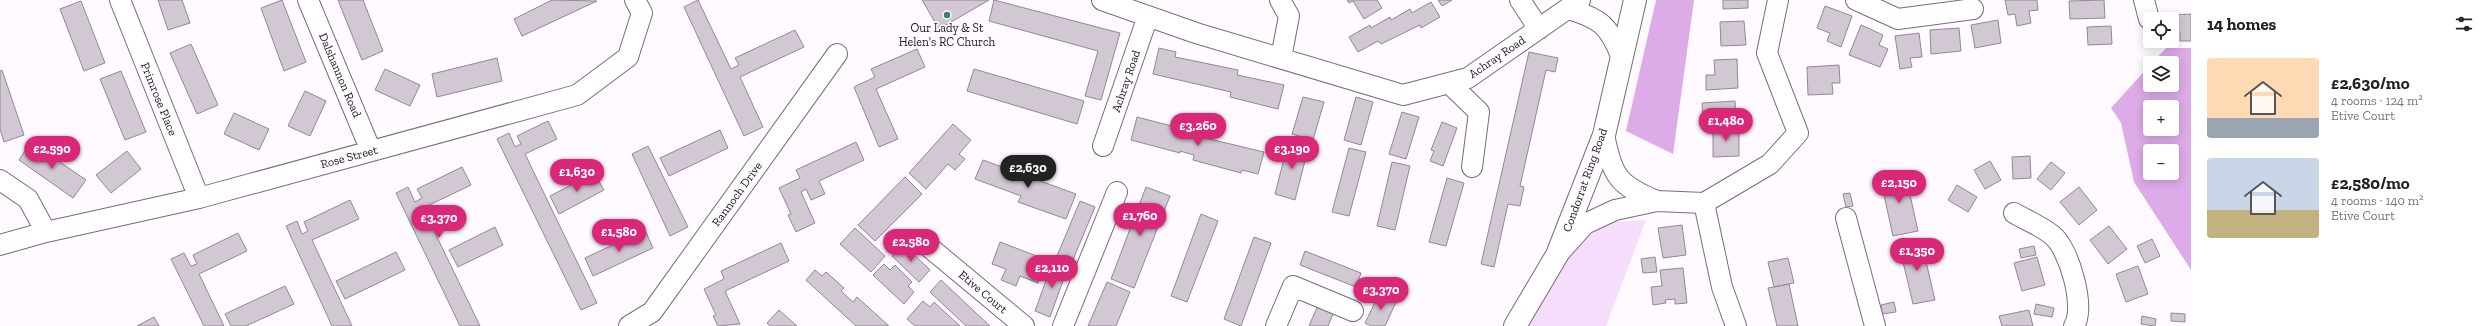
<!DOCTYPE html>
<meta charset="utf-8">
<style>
body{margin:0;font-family:"Zilla Slab",serif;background:#f2f2f2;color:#222;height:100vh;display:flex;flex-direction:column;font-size:15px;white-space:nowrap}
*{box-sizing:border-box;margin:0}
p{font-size:13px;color:#767676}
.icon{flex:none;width:22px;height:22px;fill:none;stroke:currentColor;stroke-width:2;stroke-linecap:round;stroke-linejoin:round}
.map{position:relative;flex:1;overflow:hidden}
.drawer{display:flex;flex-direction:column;background:#fff;width:300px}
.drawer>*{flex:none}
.controls{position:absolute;left:2143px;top:12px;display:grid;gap:8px}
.controls a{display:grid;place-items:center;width:36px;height:36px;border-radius:4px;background:#fff;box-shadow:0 2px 10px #0003;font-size:20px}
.price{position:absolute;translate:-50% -34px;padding:0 9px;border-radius:14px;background:#db2777;color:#fff;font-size:13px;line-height:26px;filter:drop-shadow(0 1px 2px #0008)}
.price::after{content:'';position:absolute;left:50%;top:24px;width:12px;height:9px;margin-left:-6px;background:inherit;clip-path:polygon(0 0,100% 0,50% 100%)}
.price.active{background:#222;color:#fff}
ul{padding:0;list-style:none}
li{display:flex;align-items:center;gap:12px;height:100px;padding:0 16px}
li span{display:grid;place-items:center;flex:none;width:112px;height:80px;border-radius:4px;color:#555}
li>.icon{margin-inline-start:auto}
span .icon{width:48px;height:48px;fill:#fffc;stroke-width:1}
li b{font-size:17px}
h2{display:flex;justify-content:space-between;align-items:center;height:48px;padding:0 16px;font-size:17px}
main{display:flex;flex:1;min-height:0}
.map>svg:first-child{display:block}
.green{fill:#f6ddfb}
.forest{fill:#ddabe8;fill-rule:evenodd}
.building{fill:#d2c8d4;stroke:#918893}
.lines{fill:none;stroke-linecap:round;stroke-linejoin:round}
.street-casing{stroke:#776e78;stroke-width:22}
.secondary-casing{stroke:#776e78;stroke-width:24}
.street{stroke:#fff;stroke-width:20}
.secondary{stroke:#fff;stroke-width:22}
.poi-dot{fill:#3a8075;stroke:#fefaff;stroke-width:1.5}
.labels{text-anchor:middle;stroke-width:3;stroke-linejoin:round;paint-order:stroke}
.poi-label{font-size:12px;fill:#1d1a1e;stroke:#fefaff}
.street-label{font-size:12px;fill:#1d1a1e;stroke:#fefaff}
</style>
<main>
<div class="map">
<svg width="2191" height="326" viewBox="0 0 2191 326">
<rect width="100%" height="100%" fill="#fefaff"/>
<path class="green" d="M1646,220L1606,326H1525L1585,224Z"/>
<path class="forest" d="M1656,0H1694L1673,154L1626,131Z
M2166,48H2191V270L2134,182L2121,123L2111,108L2150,65V85H2172V63H2152ZM2150,107H2172V129H2150ZM2150,151H2172V173H2150Z"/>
<path class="building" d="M158,0H182L190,23L168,30Z
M282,0L306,62L284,71L261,8Z
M338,0H363L383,51L362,60Z
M552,0L597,1L522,36L514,19Z
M698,0L731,69L739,65L735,58L795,30L804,47L740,77L763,127L744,136L684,7Z
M922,0H989L939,29Z
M994,0L1120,33L1101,100L1085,96L1098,51L989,21Z
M1347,0H1377L1382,8L1364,19L1353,1L1349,3Z
M1438,0H1452L1442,6Z
M1723,0H1748V8L1723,9Z
M2005,0H2037L2038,10L2029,11L2031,23L2017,26L2015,14L2008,15Z
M2104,0L2105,18L2070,19L2069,1Z
M81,1L105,63L84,71L60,9Z
M1431,2L1440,17L1421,28L1420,25L1381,44L1378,41L1358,52L1349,37L1370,25L1371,28L1390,17L1391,20L1410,9L1412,13Z
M1825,6L1852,16L1841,47L1827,41L1830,33L1817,28Z
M2191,14V41H2180V33L2173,34V15Z
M1998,20L2001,43L1975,48L1971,25Z
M1744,21L1746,45L1721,46L1720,22Z
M1861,25L1883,35L1879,45L1888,49L1880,67L1849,55Z
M2111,26L2112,44L2088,45L2087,27Z
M1959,28L1961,51L1931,54L1930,30Z
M1919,33L1922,57L1910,58L1912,67L1900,69L1895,36Z
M191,44L218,105L197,114L170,53Z
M1159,48L1176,52L1175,57L1238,70L1237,75L1284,85L1278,109L1230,97L1231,92L1153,74Z
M917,49L925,67L876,89L898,139L879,147L854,87L875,77L871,69Z
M1529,52L1558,58L1555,72L1546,70L1520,186L1524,187L1520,206L1508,204L1494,267L1481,264Z
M497,58L502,81L437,97L432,74Z
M1737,59L1738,88L1706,90V75H1715L1714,60Z
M1839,65L1840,83H1832L1833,94L1808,95L1807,67Z
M385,69L420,85L410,106L375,90Z
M974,69L1084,101L1077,124L967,91Z
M2,70L24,135L4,142L0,129V71Z
M121,71L146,132L125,140L100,79Z
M305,91L326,101L310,136L288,126Z
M1303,97L1324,102L1313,140L1292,134Z
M1356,97L1373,102L1361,145L1344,140Z
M1735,101L1736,120L1703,122L1702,103Z
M1402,112L1419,117L1406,159L1389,154Z
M234,113L269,129L259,150L224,134Z
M1137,117L1202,134L1201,137L1264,152L1258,174L1242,170L1241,173L1193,160L1194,155L1180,151V153L1131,140Z
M548,121L557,139L525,154L597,303L581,310L497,139L509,133L515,147L521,144L517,136Z
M1442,122L1457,128L1443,166L1430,161L1434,151L1431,150Z
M953,124L971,140L959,154L965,159L955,170L948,164L926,189L909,173Z
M1739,128V156L1713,157V129Z
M720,130L728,148L669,176L660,158Z
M1289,139L1309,145L1295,200L1275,194Z
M31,142L86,180L73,198L19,160Z
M856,142L864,160L819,181L825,194L811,200L806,189L801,192L815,223L796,232L788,215L791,214L779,188L800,178L796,170Z
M648,146L688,227L670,236L632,154Z
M1349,148L1366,152L1349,216L1332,212Z
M127,151L141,169L111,193L96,175Z
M2030,156L2031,178L2013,179L2012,157Z
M983,160L1076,194L1066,219L1018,202L1021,196L975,179Z
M1990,161L2001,180L1985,189L1974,170Z
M1392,162L1410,166L1395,230L1377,226Z
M2051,162L2065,173L2051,190L2037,179Z
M462,167L471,185L423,208L480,326H460L396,193L408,187L415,202L422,198L417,189Z
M1905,172L1918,231L1893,236L1880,177Z
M594,173L604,190L559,214L550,196Z
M905,177L922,194L875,241L858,225Z
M1447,178L1464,183L1446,246L1429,242Z
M1957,185L1977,197L1968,212L1948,200Z
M1146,187L1170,196L1134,288L1111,279Z
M2079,187L2097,210L2079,225L2060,202Z
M1850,193L1853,206L1846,207L1843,194Z
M350,200L359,219L312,240L352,326H332L286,226L297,221L302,234L308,231L304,222Z
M1080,201L1095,207L1072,262L1057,256Z
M1201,214L1218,221L1187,302L1171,296Z
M1682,225L1686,255L1663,258L1658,228Z
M2109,226L2127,249L2108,264L2090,240Z
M495,227L503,245L458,267L449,250Z
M855,228L885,256L871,272L840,244Z
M645,230L653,248L593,276L585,258Z
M238,233L247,251L199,274L224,326H204L171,259L184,253L191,266L197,264L193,255Z
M1254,237L1271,243L1241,326L1224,319Z
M2152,239L2160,256L2145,263L2137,246Z
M1921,240L1935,300L1913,304L1899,245Z
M1000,242L1047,260L1038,283L1020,276L1016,286L1001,280L1006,269L992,264Z
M781,243L789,261L725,291L740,324L718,326L713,316L716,315L704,289L724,279L721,271Z
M903,244L930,270L919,282L892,256Z
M2034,246L2036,255L2021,258L2019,249Z
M1305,251L1361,273L1356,287L1300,265Z
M396,252L405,270L345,299L336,281Z
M1655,257L1657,272L1643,273L1641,259Z
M2037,257L2045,285L2022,291L2014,263Z
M1788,258L1794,283L1774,287L1768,262Z
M1053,261L1068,267L1050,317L1035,311Z
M884,264L890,270L895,265L912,282L908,286L914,292L904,304L873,275Z
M2138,266L2148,294L2126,302L2116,274Z
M1683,268L1687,303L1675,304V299L1665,300L1666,303L1653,305L1651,287L1662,286L1660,270Z
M815,270L822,276L826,272L844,288L841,291L853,302L857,297L889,326H856L806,280Z
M941,280L990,326H966L930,292Z
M1107,282L1130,292L1116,326H1088Z
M1789,284L1798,326H1777L1768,288Z
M285,286L294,304L246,326H231L225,314Z
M1380,292L1397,300L1385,326H1371L1365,323Z
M923,301L930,307L934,302L960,326H915L907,319Z
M1894,302L1896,312L1882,314L1881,305Z
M2036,304L2054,308L2052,317L2034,314Z
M1318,305L1334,312L1328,326H1309Z
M779,310L797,326H770L767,323Z
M2029,310L2033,326H2002L1999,316Z
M2171,313L2185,314V322L2171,321Z
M2142,316L2156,319L2155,326L2141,324Z
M154,317L159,326H137Z"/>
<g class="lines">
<defs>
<path id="street" d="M120,0L199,198
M308,0L371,151
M1102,0L1196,33L1403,95L1468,78L1580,0
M1280,0L1289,16L1281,58
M1520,0L1539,29
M1856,0L1898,19L1973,9
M2144,0L2149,19
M1568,9C1599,18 1609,25 1621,56
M1449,83L1479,112L1472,167
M1604,135C1613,176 1617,185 1657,201
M1103,146L1148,16
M0,180L28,199L46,232
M1704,203L1722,287L1736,326
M2014,213C2026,220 2041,226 2052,235C2069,248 2086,307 2074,326
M1846,218L1875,326
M923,242L1024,326
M0,245L46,232L199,198L577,95L628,57L642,13L635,0
M1559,253L1585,224L1615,210L1657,201L1704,203L1770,164L1798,133L1767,53L1778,0
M629,326L652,312L837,54
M1063,326L1117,192
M1276,326L1293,286L1353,311"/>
<path id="secondary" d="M1515,326L1557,255L1604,135L1635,0"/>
</defs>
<use href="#street" class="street-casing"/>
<use href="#secondary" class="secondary-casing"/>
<use href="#street" class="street"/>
<use href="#secondary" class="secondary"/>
</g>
<circle class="poi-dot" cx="947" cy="15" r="4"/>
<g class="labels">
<g class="poi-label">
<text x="947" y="32">Our Lady &amp; St<tspan x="947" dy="14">Helen's RC Church</tspan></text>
</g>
<g class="street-label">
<text transform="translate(1497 57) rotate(-34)" y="4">Achray Road</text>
<text transform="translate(340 75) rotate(67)" y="4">Dalshannon Road</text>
<text transform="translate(1126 81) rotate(-71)" y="4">Achray Road</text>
<text transform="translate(159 99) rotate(68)" y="4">Primrose Place</text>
<text transform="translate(349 157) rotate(-15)" y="4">Rose Street</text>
<text transform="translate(1585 180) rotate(-70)" y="4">Condorrat Ring Road</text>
<text transform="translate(737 194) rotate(-54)" y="4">Rannoch Drive</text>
<text transform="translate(983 292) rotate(40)" y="4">Etive Court</text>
</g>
</g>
</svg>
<div class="controls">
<a><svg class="icon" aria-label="locate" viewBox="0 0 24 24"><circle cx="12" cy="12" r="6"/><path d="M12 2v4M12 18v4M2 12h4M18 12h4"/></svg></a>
<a><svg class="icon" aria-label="layers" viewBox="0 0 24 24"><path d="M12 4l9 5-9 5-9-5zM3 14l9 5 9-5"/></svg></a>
<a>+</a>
<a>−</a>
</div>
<b class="price" style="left:1726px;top:142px">£1,480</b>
<b class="price" style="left:1198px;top:147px">£3,260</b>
<b class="price" style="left:52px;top:170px">£2,590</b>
<b class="price" style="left:1292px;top:170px">£3,190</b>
<b class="price active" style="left:1028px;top:189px">£2,630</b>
<b class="price" style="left:577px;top:193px">£1,630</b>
<b class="price" style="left:1899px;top:204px">£2,150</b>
<b class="price" style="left:1140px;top:237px">£1,760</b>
<b class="price" style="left:439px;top:239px">£3,370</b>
<b class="price" style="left:619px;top:253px">£1,580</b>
<b class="price" style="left:911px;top:263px">£2,580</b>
<b class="price" style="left:1917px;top:272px">£1,350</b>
<b class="price" style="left:1052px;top:289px">£2,110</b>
<b class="price" style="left:1381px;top:311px">£3,370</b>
</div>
<section class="drawer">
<h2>14 homes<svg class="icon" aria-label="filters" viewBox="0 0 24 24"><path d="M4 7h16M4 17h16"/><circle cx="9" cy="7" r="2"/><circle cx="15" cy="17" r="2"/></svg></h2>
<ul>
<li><span style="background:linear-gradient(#ffd9b3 75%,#9aa5b1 0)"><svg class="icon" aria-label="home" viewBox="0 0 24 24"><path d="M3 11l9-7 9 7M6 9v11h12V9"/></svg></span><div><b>£2,630/mo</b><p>4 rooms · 124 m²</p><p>Etive Court</p></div></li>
<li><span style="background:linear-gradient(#c9d6e8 65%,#c2b280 0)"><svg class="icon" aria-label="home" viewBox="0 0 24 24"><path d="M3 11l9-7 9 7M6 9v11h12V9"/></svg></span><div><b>£2,580/mo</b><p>4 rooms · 140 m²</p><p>Etive Court</p></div></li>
</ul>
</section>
</main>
